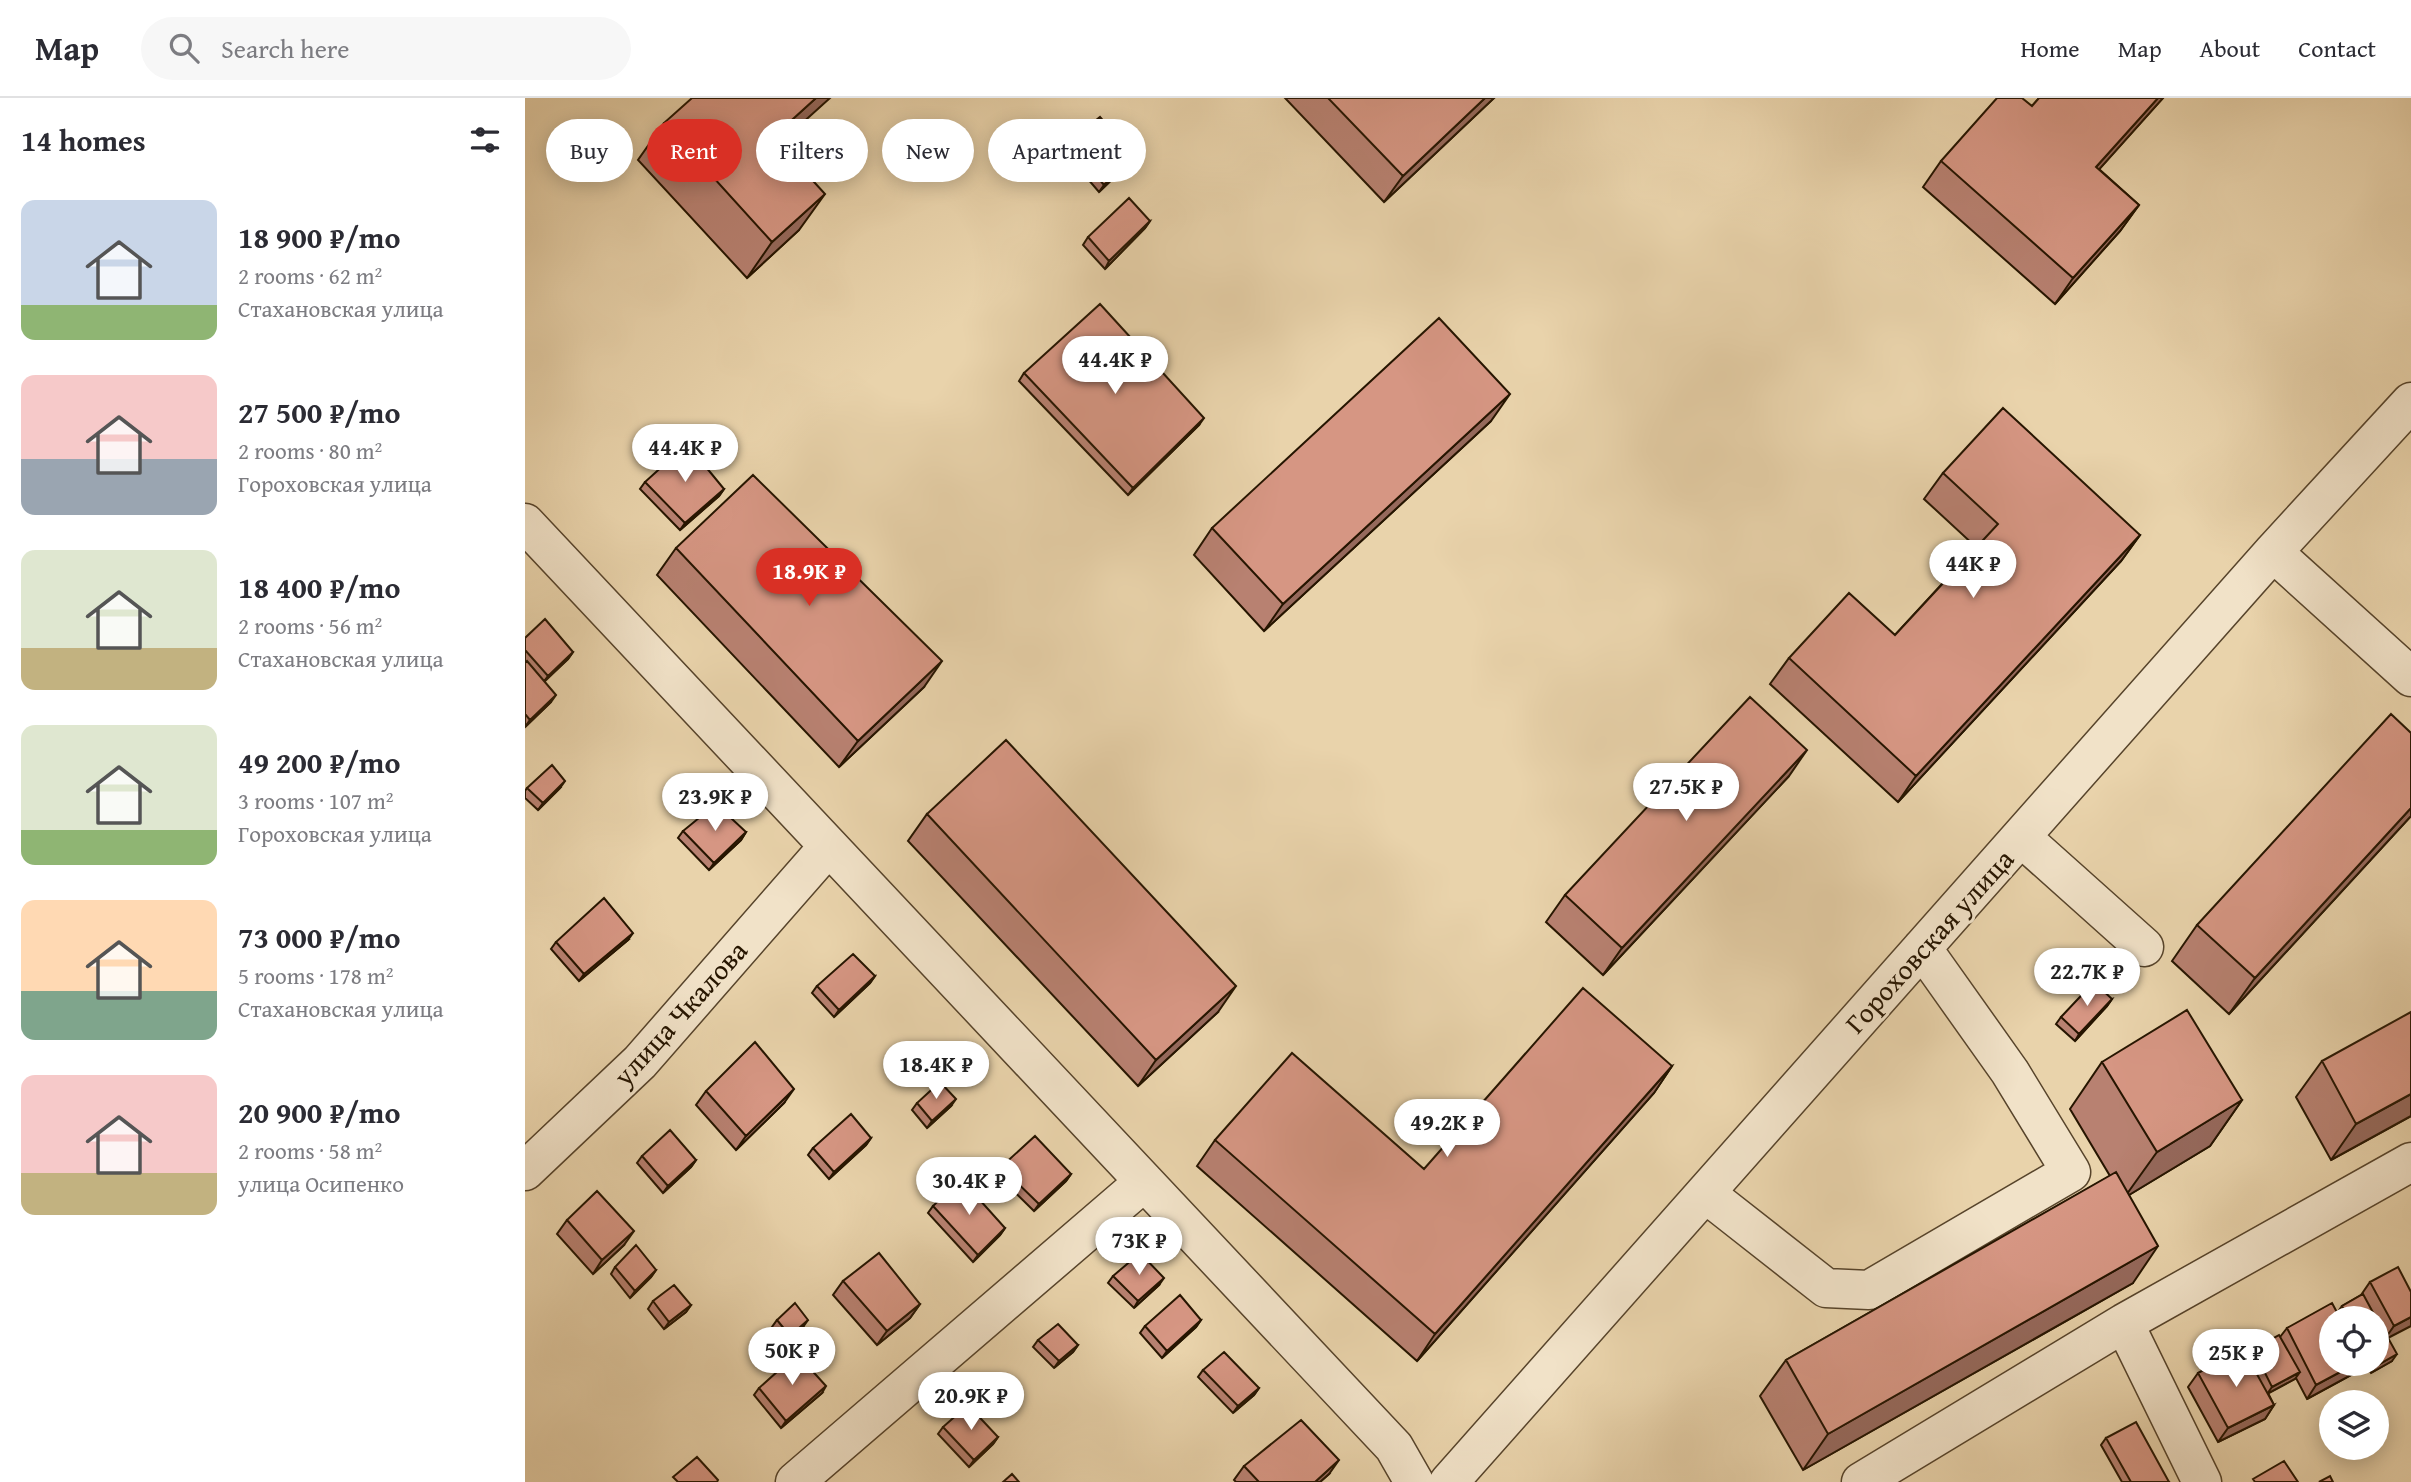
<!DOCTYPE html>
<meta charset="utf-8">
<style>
body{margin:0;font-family:"Gentium Book Plus",serif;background:#f7f7f7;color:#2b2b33;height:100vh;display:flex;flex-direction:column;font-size:26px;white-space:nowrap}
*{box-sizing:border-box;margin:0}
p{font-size:23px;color:#7c7c81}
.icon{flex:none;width:38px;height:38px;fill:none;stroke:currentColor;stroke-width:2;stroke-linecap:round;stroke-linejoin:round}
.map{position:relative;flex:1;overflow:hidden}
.drawer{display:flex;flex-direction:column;background:#fff;width:525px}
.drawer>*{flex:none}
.top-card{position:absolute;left:21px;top:21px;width:665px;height:63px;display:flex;gap:14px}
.tools{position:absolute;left:1794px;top:1208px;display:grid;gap:14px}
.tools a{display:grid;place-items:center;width:70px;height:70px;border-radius:50%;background:#fff;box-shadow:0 4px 18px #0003;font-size:35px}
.price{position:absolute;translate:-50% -60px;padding:0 16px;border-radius:24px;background:#fff;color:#222;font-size:23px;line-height:46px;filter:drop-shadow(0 2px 4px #0008)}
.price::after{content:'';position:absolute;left:50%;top:42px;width:21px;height:16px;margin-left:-10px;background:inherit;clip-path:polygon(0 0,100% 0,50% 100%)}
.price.selected{background:#d93025;color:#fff}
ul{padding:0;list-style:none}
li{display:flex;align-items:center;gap:21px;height:175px;padding:0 21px}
li span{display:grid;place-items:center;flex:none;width:196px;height:140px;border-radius:14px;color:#555}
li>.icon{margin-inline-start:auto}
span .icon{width:84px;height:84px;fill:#fffc;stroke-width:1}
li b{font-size:30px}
h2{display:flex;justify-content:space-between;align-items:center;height:84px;padding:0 21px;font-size:30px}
.tag{padding:0 24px;border-radius:32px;background:#fff;box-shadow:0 4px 18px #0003;font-size:24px;line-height:63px}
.tag.selected{background:#d93025;color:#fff}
header{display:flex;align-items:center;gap:42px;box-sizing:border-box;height:98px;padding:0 35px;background:#fff;border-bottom:2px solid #e1e1e2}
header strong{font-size:33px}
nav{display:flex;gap:38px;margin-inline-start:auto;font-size:24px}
.search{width:490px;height:63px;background:#f7f7f7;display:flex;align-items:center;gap:18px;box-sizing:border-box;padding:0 24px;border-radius:38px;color:#7c7c81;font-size:26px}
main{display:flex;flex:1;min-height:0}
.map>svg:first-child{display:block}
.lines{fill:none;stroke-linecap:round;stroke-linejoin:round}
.minor-casing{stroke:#57442b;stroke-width:41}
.minor{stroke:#f1e2c8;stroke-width:38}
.wall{fill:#b88171;stroke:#261500;stroke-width:2}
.shaded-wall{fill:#96695c;stroke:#261500;stroke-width:2}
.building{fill:#d69683;stroke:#261500;stroke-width:2}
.labels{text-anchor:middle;stroke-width:6;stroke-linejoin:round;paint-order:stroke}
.street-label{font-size:28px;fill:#261500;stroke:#f1e2c8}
</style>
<header>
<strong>Map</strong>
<div class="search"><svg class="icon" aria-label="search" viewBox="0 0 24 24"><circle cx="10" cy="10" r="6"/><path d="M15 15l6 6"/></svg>Search here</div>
<nav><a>Home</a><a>Map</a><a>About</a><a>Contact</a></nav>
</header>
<main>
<section class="drawer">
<h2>14 homes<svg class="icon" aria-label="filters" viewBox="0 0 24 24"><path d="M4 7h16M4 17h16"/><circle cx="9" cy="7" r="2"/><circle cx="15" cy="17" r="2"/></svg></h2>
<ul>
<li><span style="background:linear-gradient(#c9d6e8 75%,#8fb573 0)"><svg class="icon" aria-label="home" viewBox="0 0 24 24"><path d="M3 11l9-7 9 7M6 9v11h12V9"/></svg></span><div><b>18 900 ₽/mo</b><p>2 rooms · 62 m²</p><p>Стахановская улица</p></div></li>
<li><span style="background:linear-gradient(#f6c9c9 60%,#9aa5b1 0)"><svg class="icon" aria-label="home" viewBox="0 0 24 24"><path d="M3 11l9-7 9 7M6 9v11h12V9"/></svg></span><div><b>27 500 ₽/mo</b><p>2 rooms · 80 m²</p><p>Гороховская улица</p></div></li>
<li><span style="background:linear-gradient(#dfe7d0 70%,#c2b280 0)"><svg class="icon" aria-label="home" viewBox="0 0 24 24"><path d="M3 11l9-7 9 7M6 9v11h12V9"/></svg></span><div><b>18 400 ₽/mo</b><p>2 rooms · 56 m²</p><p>Стахановская улица</p></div></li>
<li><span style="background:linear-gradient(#dfe7d0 75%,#8fb573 0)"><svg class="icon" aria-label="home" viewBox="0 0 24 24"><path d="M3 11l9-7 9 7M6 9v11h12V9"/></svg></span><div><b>49 200 ₽/mo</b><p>3 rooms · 107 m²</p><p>Гороховская улица</p></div></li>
<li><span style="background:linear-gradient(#ffd9b3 65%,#7fa58c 0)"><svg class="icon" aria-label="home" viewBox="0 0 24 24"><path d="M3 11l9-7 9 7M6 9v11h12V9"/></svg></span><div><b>73 000 ₽/mo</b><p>5 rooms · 178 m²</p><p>Стахановская улица</p></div></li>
<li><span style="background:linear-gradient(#f6c9c9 70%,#c2b280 0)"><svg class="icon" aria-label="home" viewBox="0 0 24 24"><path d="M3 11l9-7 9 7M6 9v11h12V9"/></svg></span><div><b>20 900 ₽/mo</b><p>2 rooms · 58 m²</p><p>улица Осипенко</p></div></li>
</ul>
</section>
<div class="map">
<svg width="1886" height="1384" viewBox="0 0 1886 1384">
<rect width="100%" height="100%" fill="#e9d3ab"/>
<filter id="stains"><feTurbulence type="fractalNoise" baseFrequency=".00286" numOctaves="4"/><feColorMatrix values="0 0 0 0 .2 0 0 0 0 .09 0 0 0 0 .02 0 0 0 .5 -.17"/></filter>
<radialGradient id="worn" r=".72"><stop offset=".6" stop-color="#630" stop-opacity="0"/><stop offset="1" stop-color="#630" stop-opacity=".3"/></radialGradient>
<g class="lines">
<defs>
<path id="minor" d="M0,425L869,1349L889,1384
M1748,454L1886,579
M1496,739L1619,849
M0,1073L115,964L303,749
M1180,1095L1301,1190L1344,1192L1546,1074L1485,974L1397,850
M1599,1225L1677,1384
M270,1384L619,1084
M924,1384L1748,454L1886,304
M1336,1384L1599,1225L1886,1064"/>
</defs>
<use href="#minor" class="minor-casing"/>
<use href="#minor" class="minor"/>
</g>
<path class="wall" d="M760,0H969L859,104Z
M1514,0H1638L1574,71L1614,107L1595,133L1530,206L1398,89L1416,63L1507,8Z
M139,25L254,46L274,132L222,180L113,62Z
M543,45L603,66L574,94L538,52Z
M625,123L620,130L580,171L558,147L563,139Z
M499,275L674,327L603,397L494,283Z
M966,323L739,533L669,457L687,430Z
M1418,375L1615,437L1596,463L1373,704L1245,586L1264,560L1370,537L1451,449L1399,401Z
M120,384L199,391L194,398L155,432L115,391Z
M151,450L399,589L314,669L132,477Z
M0,540L48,554L43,561L19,583L26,604L0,629Z
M1264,678L1078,877L1021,824L1040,797Z
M2,690H35L13,712L0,700V693Z
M402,716L693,914L613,988L383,743Z
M1886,718L1704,916L1647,863L1672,827Z
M158,733L221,734L216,742L184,772L153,740Z
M103,842L54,883L26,851L31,844Z
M350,878L345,885L309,919L287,895L292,888Z
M1587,901L1582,908L1550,943L1531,926L1536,919Z
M1797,963L1886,1018L1806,1062L1771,999Z
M1577,964L1717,1002L1685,1048L1604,1097L1608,1185L1278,1372L1235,1298L1261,1262L1585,1078L1545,1011Z
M1147,968L1129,995L892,1263L672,1068L690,1042L899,1071Z
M181,993L259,1005L211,1052L171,1007Z
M392,1005L426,1008L402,1030L387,1012Z
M346,1040L341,1047L304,1081L283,1057L288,1050Z
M117,1058L171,1062L166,1069L138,1095L112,1065Z
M476,1069L546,1076L541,1083L509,1113L471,1076Z
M408,1108L480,1130L475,1137L448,1164L403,1115Z
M42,1122L99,1147L68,1176L32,1136Z
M90,1169L131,1172L126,1179L105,1200L86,1176Z
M588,1178L634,1187L609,1210L583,1185Z
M318,1183L395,1206L385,1220L352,1247L308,1197Z
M1845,1184L1886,1194L1863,1240L1867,1263L1846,1275L1840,1265H1852V1220H1815L1806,1265H1836L1828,1276L1782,1301L1771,1280L1743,1295L1749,1307L1740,1321L1693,1344L1663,1289L1673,1275L1723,1258L1728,1251L1755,1239L1762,1230L1812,1215L1817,1208L1836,1197Z
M128,1203L166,1207L161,1214L139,1231L123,1211Z
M252,1222L278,1229L261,1245L247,1229Z
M676,1222L671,1229L637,1260L615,1235L620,1228Z
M513,1242L553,1247L548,1254L529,1270L508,1249Z
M678,1272L734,1290L729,1297L708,1315L673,1279Z
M234,1290L297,1295L256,1330L229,1297Z
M418,1329L473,1339L468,1346L444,1369L413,1336Z
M1581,1340L1644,1384H1597L1576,1347Z
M719,1368L804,1376L795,1384H711L709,1382Z"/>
<path class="shaded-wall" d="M291,0H305L222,75L248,39Z
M960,0H969L859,104L878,78Z
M1633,0H1638L1553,95L1571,69Z
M608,58L603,66L574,94L579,87Z
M300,96L274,132L222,180L247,144Z
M1614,107L1595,133L1530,206L1548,180Z
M625,123L620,130L580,171L584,163Z
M985,296L966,323L739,533L758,506Z
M679,320L674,327L603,397L608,390Z
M199,391L194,398L155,432L160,425Z
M1615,437L1596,463L1373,704L1391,678Z
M48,554L43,561L18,585L23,578Z
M417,563L399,589L314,669L333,643Z
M31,597L26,604L0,629L5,622Z
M1282,652L1264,678L1078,877L1097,850Z
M40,683L35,690L13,712L18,705Z
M1886,710V718L1704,916L1730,880Z
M221,734L216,742L184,772L189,765Z
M108,835L103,842L54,883L59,876Z
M350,878L345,885L309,919L314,912Z
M711,888L693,914L613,988L631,962Z
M1587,901L1582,908L1550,943L1554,936Z
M1147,968L1129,995L892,1263L910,1236Z
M269,991L259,1005L211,1052L221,1038Z
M1886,996V1018L1806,1062L1831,1026Z
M431,1001L426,1008L402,1030L407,1023Z
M1717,1002L1685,1048L1599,1100L1632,1054Z
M346,1040L341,1047L304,1081L309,1074Z
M171,1062L166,1069L138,1095L143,1088Z
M546,1076L541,1083L509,1113L514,1106Z
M480,1130L475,1137L448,1164L453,1157Z
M109,1133L99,1147L68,1176L77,1162Z
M1633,1148L1608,1185L1278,1372L1303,1336Z
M131,1172L126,1179L105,1200L110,1193Z
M639,1180L634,1187L609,1210L613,1203Z
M395,1206L385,1220L352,1247L362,1233Z
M166,1207L161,1214L139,1231L144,1224Z
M1886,1219V1228L1859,1242L1869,1228Z
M283,1222L278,1229L261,1245L265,1238Z
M676,1222L671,1229L637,1260L642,1253Z
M553,1247L548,1254L529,1270L534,1263Z
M1872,1256L1867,1263L1846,1275L1851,1268Z
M1832,1265H1836L1828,1276L1782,1301L1791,1287Z
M1775,1274L1770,1281L1742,1296L1747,1289Z
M301,1288L297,1295L256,1330L261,1323Z
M734,1290L729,1297L708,1315L713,1308Z
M1749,1307L1740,1321L1693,1344L1703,1330Z
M473,1339L468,1346L444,1369L449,1362Z
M814,1362L804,1376L795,1384H790Z"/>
<path class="building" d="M167,0H291L248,39L300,96L247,144L139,25Z
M803,0H960L878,78Z
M1472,0H1497L1507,8L1514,0H1633L1571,69L1614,107L1548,180L1416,63Z
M575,19L608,58L579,87L543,45Z
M604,100L625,123L584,163L563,139Z
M575,206L679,320L608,390L499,275Z
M914,220L985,296L758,506L687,430Z
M1478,310L1615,437L1391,678L1264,560L1324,495L1370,537L1473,426L1418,375Z
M162,346L199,391L160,425L120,384Z
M228,377L417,563L333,643L151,450Z
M20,521L48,554L23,578L0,552V540Z
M2,563L31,597L5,622L0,616V565Z
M1225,599L1282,652L1097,850L1040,797Z
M1866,616L1886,635V710L1730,880L1672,827Z
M481,642L711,888L631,962L402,716Z
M27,667L40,683L18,705L2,690Z
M191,706L221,734L189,765L158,733Z
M79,800L108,835L59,876L31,844Z
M328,856L350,878L314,912L292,888Z
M1569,884L1587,901L1554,936L1536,919Z
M1058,890L1147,968L910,1236L690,1042L767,955L899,1071Z
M1662,912L1717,1002L1632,1054L1577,964Z
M1886,914V996L1831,1026L1797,963Z
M230,944L269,991L221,1038L181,993Z
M415,984L431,1001L407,1023L392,1005Z
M326,1016L346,1040L309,1074L288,1050Z
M145,1032L171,1062L143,1088L117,1058Z
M510,1038L546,1076L514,1106L476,1069Z
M1591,1074L1633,1148L1303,1336L1261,1262Z
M436,1081L480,1130L453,1157L408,1108Z
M72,1093L109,1133L77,1162L42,1122Z
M111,1147L131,1172L110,1193L90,1169Z
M354,1155L395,1206L362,1233L318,1183Z
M615,1155L639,1180L613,1203L588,1178Z
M1873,1169L1886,1194V1219L1869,1228L1845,1184Z
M149,1187L166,1207L144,1224L128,1203Z
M1838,1196L1851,1220H1824L1817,1208Z
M655,1197L676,1222L642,1253L620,1228Z
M270,1205L283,1222L265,1238L252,1222Z
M1807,1205L1815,1220H1806V1265H1832L1791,1287L1762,1230Z
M1852,1220L1872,1256L1851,1268L1849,1265H1852Z
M533,1226L553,1247L534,1263L513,1242Z
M1754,1237L1775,1274L1747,1289L1728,1251Z
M1718,1251L1749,1307L1703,1330L1673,1275Z
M699,1254L734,1290L713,1308L678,1272Z
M272,1256L301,1288L261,1323L234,1290Z
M443,1307L473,1339L449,1362L418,1329Z
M776,1322L814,1362L790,1384H734L719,1368Z
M1611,1324L1644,1384H1606L1581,1340Z
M172,1359L193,1382L192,1384H153L148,1379Z
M1759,1363L1773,1384H1730L1728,1381Z
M487,1376L494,1384H478Z
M1805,1378L1808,1384H1794Z"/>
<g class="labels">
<g class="street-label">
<text transform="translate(1404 843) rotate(-48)" y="10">Гороховская улица</text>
<text transform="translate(155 915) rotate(-48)" y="10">улица Чкалова</text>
</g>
</g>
<rect width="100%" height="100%" filter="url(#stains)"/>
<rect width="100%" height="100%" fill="url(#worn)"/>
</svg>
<div class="tools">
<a><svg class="icon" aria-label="locate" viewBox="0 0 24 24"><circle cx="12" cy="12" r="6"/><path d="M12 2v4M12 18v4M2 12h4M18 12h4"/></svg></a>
<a><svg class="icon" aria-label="layers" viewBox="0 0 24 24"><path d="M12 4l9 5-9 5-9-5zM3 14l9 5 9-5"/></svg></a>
</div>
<b class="price" style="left:590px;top:298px">44.4K ₽</b>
<b class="price" style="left:160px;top:386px">44.4K ₽</b>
<b class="price" style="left:1448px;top:502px">44K ₽</b>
<b class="price selected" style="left:284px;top:510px">18.9K ₽</b>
<b class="price" style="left:1161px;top:725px">27.5K ₽</b>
<b class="price" style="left:190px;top:735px">23.9K ₽</b>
<b class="price" style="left:1562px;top:910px">22.7K ₽</b>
<b class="price" style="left:411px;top:1003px">18.4K ₽</b>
<b class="price" style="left:922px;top:1061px">49.2K ₽</b>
<b class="price" style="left:444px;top:1119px">30.4K ₽</b>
<b class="price" style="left:614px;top:1179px">73K ₽</b>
<b class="price" style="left:267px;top:1289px">50K ₽</b>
<b class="price" style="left:1711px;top:1291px">25K ₽</b>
<b class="price" style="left:446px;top:1334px">20.9K ₽</b>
<div class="top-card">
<a class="tag">Buy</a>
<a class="tag selected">Rent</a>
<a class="tag">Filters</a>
<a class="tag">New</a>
<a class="tag">Apartment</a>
</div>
</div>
</main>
